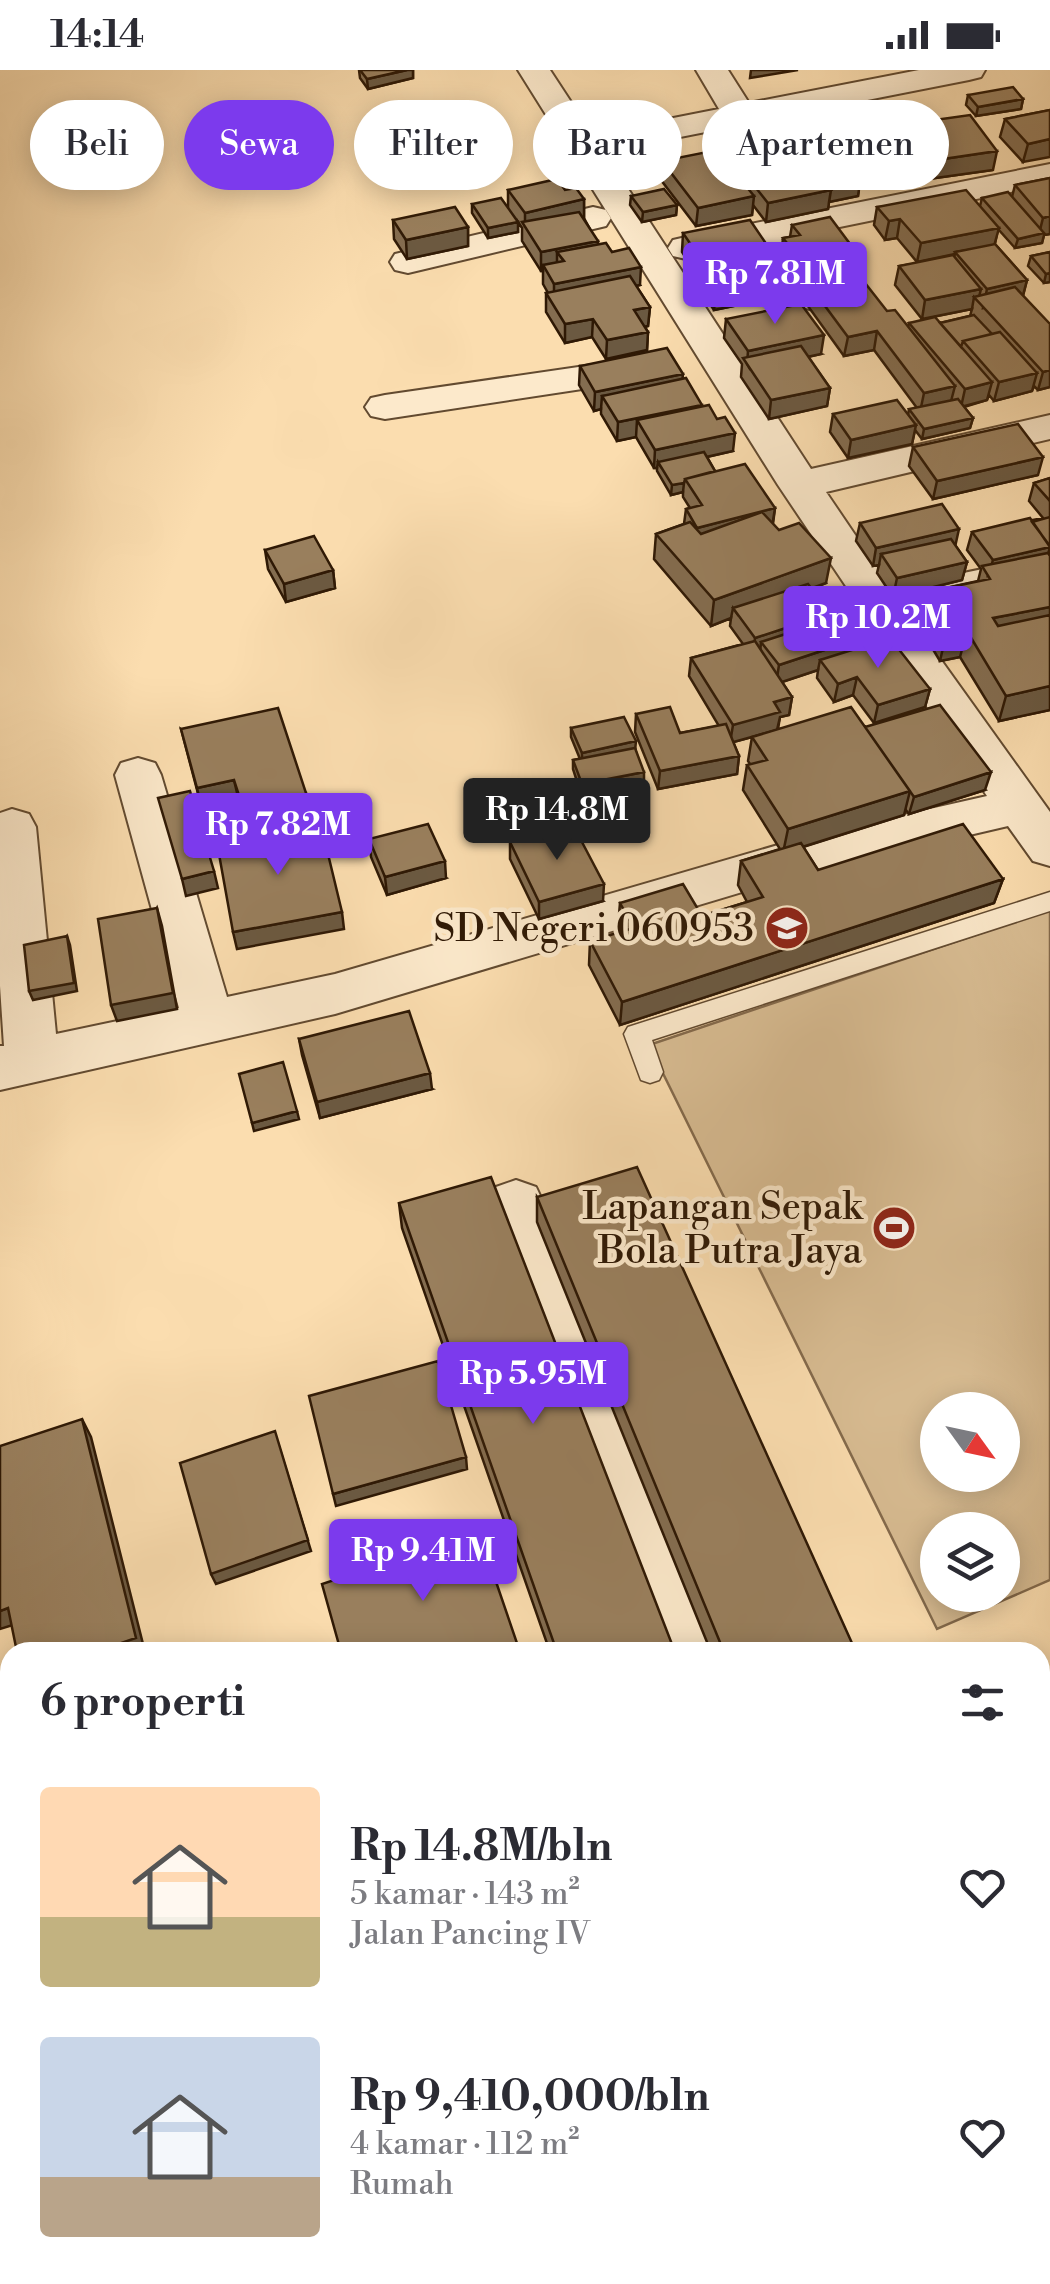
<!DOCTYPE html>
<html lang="id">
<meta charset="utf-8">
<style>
body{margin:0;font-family:"Libre Bodoni",serif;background:#f2f2f3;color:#2b2b33;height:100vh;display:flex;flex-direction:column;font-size:38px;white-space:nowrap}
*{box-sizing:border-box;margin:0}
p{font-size:32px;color:#7c7c81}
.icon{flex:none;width:55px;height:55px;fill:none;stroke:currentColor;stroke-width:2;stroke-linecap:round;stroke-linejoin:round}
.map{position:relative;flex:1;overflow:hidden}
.details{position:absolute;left:0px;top:1572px;width:1050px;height:642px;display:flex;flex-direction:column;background:#fff;border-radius:30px 30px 0 0;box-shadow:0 5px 25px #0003}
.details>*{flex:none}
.guide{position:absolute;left:30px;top:30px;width:990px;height:90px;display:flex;gap:20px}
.needle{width:65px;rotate:123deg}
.fabs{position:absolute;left:920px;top:1322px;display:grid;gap:20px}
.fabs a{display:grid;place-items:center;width:100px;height:100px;border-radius:50%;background:#fff;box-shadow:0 5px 25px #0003;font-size:50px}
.price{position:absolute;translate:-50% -85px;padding:0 22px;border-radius:10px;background:#7c3aed;color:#fff;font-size:32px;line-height:65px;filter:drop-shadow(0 2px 5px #0008)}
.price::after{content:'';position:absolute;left:50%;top:60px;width:30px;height:22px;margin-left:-15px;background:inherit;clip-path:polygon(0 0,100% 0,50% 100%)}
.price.active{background:#222;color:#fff}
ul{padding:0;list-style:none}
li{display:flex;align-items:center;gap:30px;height:250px;padding:0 40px}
li span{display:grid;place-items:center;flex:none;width:280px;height:200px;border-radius:10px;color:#555}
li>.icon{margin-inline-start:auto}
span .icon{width:120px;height:120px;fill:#fffc;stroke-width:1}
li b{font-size:42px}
h2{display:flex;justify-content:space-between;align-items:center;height:120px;padding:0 40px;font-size:42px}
.pill{padding:0 35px;border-radius:45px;background:#fff;box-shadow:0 5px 25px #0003;font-size:35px;line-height:90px}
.pill.active{background:#7c3aed;color:#fff}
.status{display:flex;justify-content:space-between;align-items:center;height:70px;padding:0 50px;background:#fff;direction:ltr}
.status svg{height:28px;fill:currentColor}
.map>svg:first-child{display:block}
.green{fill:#d8bc92;stroke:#846a4c;stroke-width:2.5;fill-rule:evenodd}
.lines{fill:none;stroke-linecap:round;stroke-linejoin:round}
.service-casing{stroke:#624a30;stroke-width:3}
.minor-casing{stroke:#624a30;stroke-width:4}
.service{fill:#fce9cb;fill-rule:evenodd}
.minor{fill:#fce9cb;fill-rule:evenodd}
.wall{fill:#846d50;stroke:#2f1905;stroke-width:2.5}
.shaded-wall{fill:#6b5941;stroke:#2f1905;stroke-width:2.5}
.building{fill:#997f5d;stroke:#2f1905;stroke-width:2.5}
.labels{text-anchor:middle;stroke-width:9;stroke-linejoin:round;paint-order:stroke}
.poi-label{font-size:38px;fill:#2f1905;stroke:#fce9cb;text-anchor:end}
</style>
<div class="status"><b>14:14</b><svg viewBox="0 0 49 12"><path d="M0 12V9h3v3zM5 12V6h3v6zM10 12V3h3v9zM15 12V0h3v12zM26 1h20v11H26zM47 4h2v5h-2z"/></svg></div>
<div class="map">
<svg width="1050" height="2214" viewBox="0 0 1050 2214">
<rect width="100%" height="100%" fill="#fbddaf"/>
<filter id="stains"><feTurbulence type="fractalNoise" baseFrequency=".002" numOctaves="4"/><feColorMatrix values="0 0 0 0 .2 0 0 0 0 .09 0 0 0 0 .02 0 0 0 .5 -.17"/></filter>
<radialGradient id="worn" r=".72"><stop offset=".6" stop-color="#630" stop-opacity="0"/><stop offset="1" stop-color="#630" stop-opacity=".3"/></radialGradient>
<path class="green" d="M1050,840V1510L937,1559L649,975ZM938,1340H1002V1405H938ZM938,1460H1002V1525H938Z"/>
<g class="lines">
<defs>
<path id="service" d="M1050,822V841L652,970L663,1002L659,1010L650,1013L641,1010L624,964L628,957Z"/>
<path id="minor" d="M518,0H550L592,64L719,39L696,0H728L749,33L919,0H985L981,7L969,10L604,82L811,399L1050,345V369L826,422L891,518L1050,485V513L908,544L1050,742V796L1033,791L1008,756L802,804L335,944L0,1020V976H4L0,916V743L12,739L29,744L36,757L56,964L179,938L115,705L121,693L138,688L155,693L161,705L227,927L335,904L802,768L987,726L778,415Z
M1050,94V114L781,169L829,228L823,236L810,239L797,236L749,176L686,189L673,186L668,178L673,170L686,167Z
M593,137L606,140L611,148L606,156L408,203L395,200L390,192L395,184Z
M654,286L668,290L673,298L668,306L385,349L371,346L365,337L371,328L385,325Z
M516,1110L536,1117L544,1134L725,1582H661L488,1134L496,1117Z
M1050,1716V1784L1040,1785V1717Z
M10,1931V2003L0,2005V1933Z
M16,2205H94L93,2214H15Z
M303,2205H381L383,2214H305Z"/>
</defs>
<use href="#service" class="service-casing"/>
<use href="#minor" class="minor-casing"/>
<use href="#service" class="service"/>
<use href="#minor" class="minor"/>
</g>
<path class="wall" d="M359,0H413V8L368,19L360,8Z
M968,25L1023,29L1021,39L976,46L966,35Z
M1050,40L1023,92L1000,67L1005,49Z
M878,58L993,100L900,113L875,76Z
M791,65L880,90L877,108L860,112L858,126L829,132L828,139L766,152L753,135L752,145L696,156L661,110L662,94L629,101L616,84V74L675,81V89L736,104L737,94L742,93L743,73L790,72Z
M1050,108V164L1044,165L1042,173L1015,178L998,159L995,174L1027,210L1023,226L1050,317L1038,320L1034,316L1032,321L994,331L989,325L987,330L964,337L973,348L970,358L922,369L915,360L912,374L848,388L830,362L833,344L908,345L909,339L917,338L874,280L844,286L805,232L808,213L887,241L908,257L909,253H940L970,246L972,239L922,249L895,215L899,196L954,187L955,184L917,192L897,168L885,170L874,155L877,137L980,136L982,128L1012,127L1015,115Z
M508,120H565L584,129V148L598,174L612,182L640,215L636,216L650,237L648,256L645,257L648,262L647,280L606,289L592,267L565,273L546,242V223H548L543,214V201H541L522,171V158L518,152V162L488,168L472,143V134L508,137Z
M631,126L677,135L676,145L642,152L630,135Z
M393,150L468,157V176L407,189L394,169Z
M792,155L856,182L853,200L799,211L781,187L783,168L790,167Z
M683,163L769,178L768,191L780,208L778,227L714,240L697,214V205L682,182Z
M1050,182V212L1044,213L1028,196L1031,186Z
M726,249L821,284L808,287L830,318L827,336L769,349L741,307L742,294L724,268Z
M580,296L682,309L733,381L707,387L715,401L775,438L773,454L826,513L811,519L830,550L879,562L877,572L930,619L925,637L874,653L853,625L834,632L817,608L818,600L782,612L792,627L789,645L780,647L778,659L865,657L985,720L909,744L905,739L904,745L803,777L818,800L1003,809L994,833L620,955L589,895L590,871L621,862L618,856L620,833L702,846L747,832L738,815L741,791L780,779L743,720L747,695L750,694L748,691L752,667L733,672L739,686L737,704L658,719L635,662L636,644L680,663L719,656L689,606L691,588L743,574L730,556L731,548L711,556L654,489L656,464L684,454L686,439L690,438L683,427V422L671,425L657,401V398H654L636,367L617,371L601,344V339L594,341L579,315Z
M913,377L1038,405L933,429L909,396Z
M1050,408V640L999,651L960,587L940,591L919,556L925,531L939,528L941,519L978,511L981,499L967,480L972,462L1043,448L1029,431L1034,413Z
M860,453L955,475L967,492L962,510L893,527L877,503L879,495L873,496L856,471Z
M265,480L333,500L335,518L286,532L268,499Z
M571,658L635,678L644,711L581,724L573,699V690L580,689L571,667Z
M181,659L309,741L247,756L238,727L201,735Z
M369,769L446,808L387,825L371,787Z
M510,772L603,831L539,849L510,789Z
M299,969L432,1019L320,1048L302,985Z
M537,1127L856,1582H711L537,1152Z
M399,1133L675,1582H550L402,1158Z"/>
<path class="shaded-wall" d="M407,0H413V8L368,19L367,9Z
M751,0H798L750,8Z
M1023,29L1021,39L976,46L978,37Z
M1050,69V87L1023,92L1028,74Z
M675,81L674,91H662V94L629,101V91Z
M997,81L993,100L900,113L903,95Z
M880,90L877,108L860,112L858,126L829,132L832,114L851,96Z
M831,120L828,139L766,152L768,133Z
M754,126L752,145L696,156L698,138Z
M584,129V148L525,156V143Z
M677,135L676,145L642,152L643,142Z
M1050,146V164L1044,165L1042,173L1015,178L1018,169L1039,164L1043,148Z
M900,149L897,168L885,170L889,151Z
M518,152V162L488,168V158Z
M468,157V176L407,189L406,170Z
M999,158L994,176L955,182V184L917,192L921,173Z
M598,171V190L564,191L557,182V198L543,195V201H541V182Z
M769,178L767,196L701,200L702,191Z
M856,182L853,200L799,211L802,192Z
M641,197L640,215L554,233V214Z
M1050,203V212L1044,213L1046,204Z
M780,208L778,227L714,240L716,221Z
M1027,210L1022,229L983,238L987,219Z
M981,219L978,231L974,227L972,239L922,249L925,230Z
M650,237L648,256L633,259L634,240Z
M593,249L592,267L565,273V254Z
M877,261L874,280L844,286L848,267Z
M648,262L647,280L606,289L607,270Z
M824,265L821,284L750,299L747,294L748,281Z
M1050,300V317L1038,320L1043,302Z
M1037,303L1032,321L994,331L999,312Z
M683,304L681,323L602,326L601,339L594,341L595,322Z
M992,312L987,330L961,337L965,319Z
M955,316L950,335L920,342L924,323Z
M830,318L827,336L769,349L771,330Z
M702,335L701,353L637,350L636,367L617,371L618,352Z
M973,348L970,358L922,369L924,359Z
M916,355L912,374L848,388L851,370Z
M735,363L733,381L661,397L658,392L657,398H654L655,380Z
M1043,387L1038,405L933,429L937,411Z
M684,413L683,422L671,425L672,415Z
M775,438L772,457L696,476L697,458Z
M959,459L955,477L881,484L879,495L873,496L876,478Z
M1050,477L1045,495L988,506L993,490Z
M831,488L826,513L738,545L733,538L731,548L711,556L714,530Z
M967,492L962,510L893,527L897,508Z
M333,500L335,518L286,532L284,514Z
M1050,537V561L986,574L993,548Z
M831,543L828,562L761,572L760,584L753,586L755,568Z
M967,561L960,587L940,591L946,565Z
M879,562L875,581L820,590L818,600L776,614L779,595Z
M857,607L853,625L834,632L838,614Z
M1050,616V640L999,651L1006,626Z
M930,619L925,637L874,653L878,635Z
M792,627L789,645L780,647L777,660L730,673L733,655L774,632Z
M636,671L635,681L582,692V683Z
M739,686L737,704L658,719L660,701Z
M644,702V711L581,724L582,714Z
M991,702L985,720L909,744L914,727Z
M234,710L238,727L201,735L197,718Z
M910,721L904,745L783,783L788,759Z
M306,723L309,741L247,756L243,738Z
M445,791L446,808L387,825L385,807Z
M214,801L218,818L186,826L182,809Z
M1003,809L994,833L620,955L622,932Z
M604,814L603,831L539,849V832Z
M157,838L162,856L177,939L117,951L111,935Z
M342,842L344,859L237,879L233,862Z
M67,866L70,875L77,921L33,930L29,921Z
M430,1003L432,1019L320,1048L317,1032Z
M297,1041L299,1049L254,1061L252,1053Z
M82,1349L91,1367L145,1582H95Z
M278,1373L311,1481L216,1514L211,1504Z
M466,1387L467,1399L336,1436L333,1424Z
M8,1538L19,1553L0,1559V1541Z
M155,2205H162L163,2214H156Z
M300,2205H307L308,2214H302Z"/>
<path class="building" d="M360,0H407L367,9Z
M1013,17L1023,29L978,37L968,25Z
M1050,40V69L1028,74L1005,49Z
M970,45L997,81L903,95L878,58Z
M848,54L880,90L851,96L861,107L832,114L791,65Z
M662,65L675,81L629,91L616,74Z
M784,65L831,120L768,133L737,94L757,90L743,73Z
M717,80L754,126L698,138L662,91Z
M1050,108V146L1043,148L1015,115Z
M557,109L565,120L576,118L584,129L525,143L508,120Z
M664,119L677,135L643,142L631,126Z
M966,120L999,158L921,173L900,149L889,151L877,137Z
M1008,122L1044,163L1018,169L982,128Z
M501,128L518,152L488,158L472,134Z
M455,137L468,157L406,170L393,150Z
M579,142L598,171L541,182L522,152Z
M830,147L856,182L802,192L783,168L800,165L792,155Z
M750,150L769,178L702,191L683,163Z
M606,173L612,182L629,178L641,197L554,214L543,195L564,191L557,182Z
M995,174L1027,210L987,219L955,182Z
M1050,182V203L1046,204L1031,186Z
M762,183L780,208L716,221L698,195Z
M953,185L981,219L925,230L899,196Z
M858,204L887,241L895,240L955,316L924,323L877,261L848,267L808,213Z
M630,206L650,237L634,240L648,262L607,270L593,249L565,254L546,223Z
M1015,217L1050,254V300L1043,302L974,227Z
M801,234L824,265L748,281L726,249Z
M974,245L992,264L963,271L961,277L940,253Z
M935,247L992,312L965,319L909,253Z
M1000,262L1037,303L999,312L963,271Z
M801,276L830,318L771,330L743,288Z
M667,278L683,304L595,322L580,296Z
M686,308L702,335L618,352L602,326Z
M958,329L973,348L924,359L909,339Z
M897,330L916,355L851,370L833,344Z
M709,335L717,349L725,347L735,363L655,380L637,350Z
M1018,354L1043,387L937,411L913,377Z
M704,382L715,401L685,409L684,413L672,415L658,392Z
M745,394L775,438L697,458L686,439L702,435L685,409Z
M1050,408V431L1034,413Z
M942,434L959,459L876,478L860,453Z
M762,442L779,460L799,453L831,488L714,530L656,464L690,452L701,464Z
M1050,447V476L1032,452Z
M1030,448L1050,477L993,490L972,462Z
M314,466L333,500L284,514L265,480Z
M951,469L967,492L897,508L881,484Z
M1048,483L1050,486V537L993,548L998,556L1050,545V616L1006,626L967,561L946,565L925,531L946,527L941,519L990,509L982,496Z
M808,514L831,543L755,568L733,538Z
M860,540L879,562L779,595L761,572Z
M890,568L930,619L878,635L857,607L838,614L820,590Z
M755,571L792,627L774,632L780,642L733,655L691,588Z
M940,635L991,702L914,727L865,657Z
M670,637L680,663L726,654L739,686L660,701L636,644Z
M851,637L910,721L788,759L747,695L767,690L752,667Z
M278,638L306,723L243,738L234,710L197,718L181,659Z
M624,647L636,671L582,683L571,658Z
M635,678L644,702L582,714L573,690Z
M190,721L214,801L182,809L158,728Z
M428,754L445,791L385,807L369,769Z
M963,754L1003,809L622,932L590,871L634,858L620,833L683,814L702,846L763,827L741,791L801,773L818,800Z
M321,755L342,842L233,862L217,773Z
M573,755L604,814L539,832L510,772Z
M157,838L173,923L111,935L98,849Z
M67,866L74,913L29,921L24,875Z
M409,941L430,1003L317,1032L299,969Z
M283,992L297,1041L252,1053L239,1004Z
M637,1097L856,1582H724L537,1127Z
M491,1107L675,1582H557L399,1133Z
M438,1291L466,1387L333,1424L309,1326Z
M82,1349L136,1568L95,1582H17L8,1538L0,1541V1376Z
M275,1361L308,1470L211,1504L180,1393Z
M479,1462L520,1582H341L322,1514Z
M55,2205H155L156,2214H56Z
M168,2205H300L302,2214H169Z
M473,2205H557L559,2214H475Z"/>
<defs>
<symbol id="school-disc" viewBox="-11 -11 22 22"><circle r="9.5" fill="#8f2418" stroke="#fce9cb"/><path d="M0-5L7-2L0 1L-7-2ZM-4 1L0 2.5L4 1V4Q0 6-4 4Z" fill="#fff"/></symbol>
<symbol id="stadium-disc" viewBox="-11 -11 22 22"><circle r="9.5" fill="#8f2418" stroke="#fce9cb"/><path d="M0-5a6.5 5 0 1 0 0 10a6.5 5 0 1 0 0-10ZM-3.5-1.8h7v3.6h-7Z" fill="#fff"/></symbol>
</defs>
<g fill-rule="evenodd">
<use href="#school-disc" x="762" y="833" width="50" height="50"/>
<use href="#stadium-disc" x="869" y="1133" width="50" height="50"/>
</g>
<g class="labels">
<g class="poi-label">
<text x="754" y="871">SD Negeri 060953</text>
<text x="862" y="1149">Lapangan Sepak<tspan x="862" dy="44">Bola Putra Jaya</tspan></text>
</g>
</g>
<rect width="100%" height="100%" filter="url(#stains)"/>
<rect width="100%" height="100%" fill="url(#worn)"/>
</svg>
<div class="fabs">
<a><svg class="needle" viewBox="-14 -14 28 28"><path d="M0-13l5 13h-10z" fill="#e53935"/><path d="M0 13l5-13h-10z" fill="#7c7c81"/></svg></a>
<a><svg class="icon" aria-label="layers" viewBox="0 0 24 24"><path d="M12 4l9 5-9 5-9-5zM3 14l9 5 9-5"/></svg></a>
</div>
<b class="price" style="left:775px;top:257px">Rp 7.81M</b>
<b class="price" style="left:878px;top:601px">Rp 10.2M</b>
<b class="price active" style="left:557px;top:793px">Rp 14.8M</b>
<b class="price" style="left:278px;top:808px">Rp 7.82M</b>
<b class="price" style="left:533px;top:1357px">Rp 5.95M</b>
<b class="price" style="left:423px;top:1534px">Rp 9.41M</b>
<div class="guide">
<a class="pill">Beli</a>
<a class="pill active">Sewa</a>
<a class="pill">Filter</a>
<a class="pill">Baru</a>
<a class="pill">Apartemen</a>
</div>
<section class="details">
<h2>6 properti<svg class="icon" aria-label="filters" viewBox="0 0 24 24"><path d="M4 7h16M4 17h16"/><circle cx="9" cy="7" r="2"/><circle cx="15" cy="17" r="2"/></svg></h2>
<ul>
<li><span style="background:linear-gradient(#ffd9b3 65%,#c2b280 0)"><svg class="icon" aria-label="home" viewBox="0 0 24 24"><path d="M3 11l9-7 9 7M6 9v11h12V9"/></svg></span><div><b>Rp 14.8M/bln</b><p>5 kamar · 143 m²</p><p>Jalan Pancing IV</p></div><svg class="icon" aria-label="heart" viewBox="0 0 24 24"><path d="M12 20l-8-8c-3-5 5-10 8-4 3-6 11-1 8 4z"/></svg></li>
<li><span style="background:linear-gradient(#c9d6e8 70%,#b9a48a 0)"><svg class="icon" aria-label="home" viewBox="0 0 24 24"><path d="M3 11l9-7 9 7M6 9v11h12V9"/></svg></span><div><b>Rp 9,410,000/bln</b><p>4 kamar · 112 m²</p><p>Rumah</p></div><svg class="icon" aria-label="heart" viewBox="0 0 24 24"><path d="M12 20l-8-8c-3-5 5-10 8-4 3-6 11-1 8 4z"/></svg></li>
</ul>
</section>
</div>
